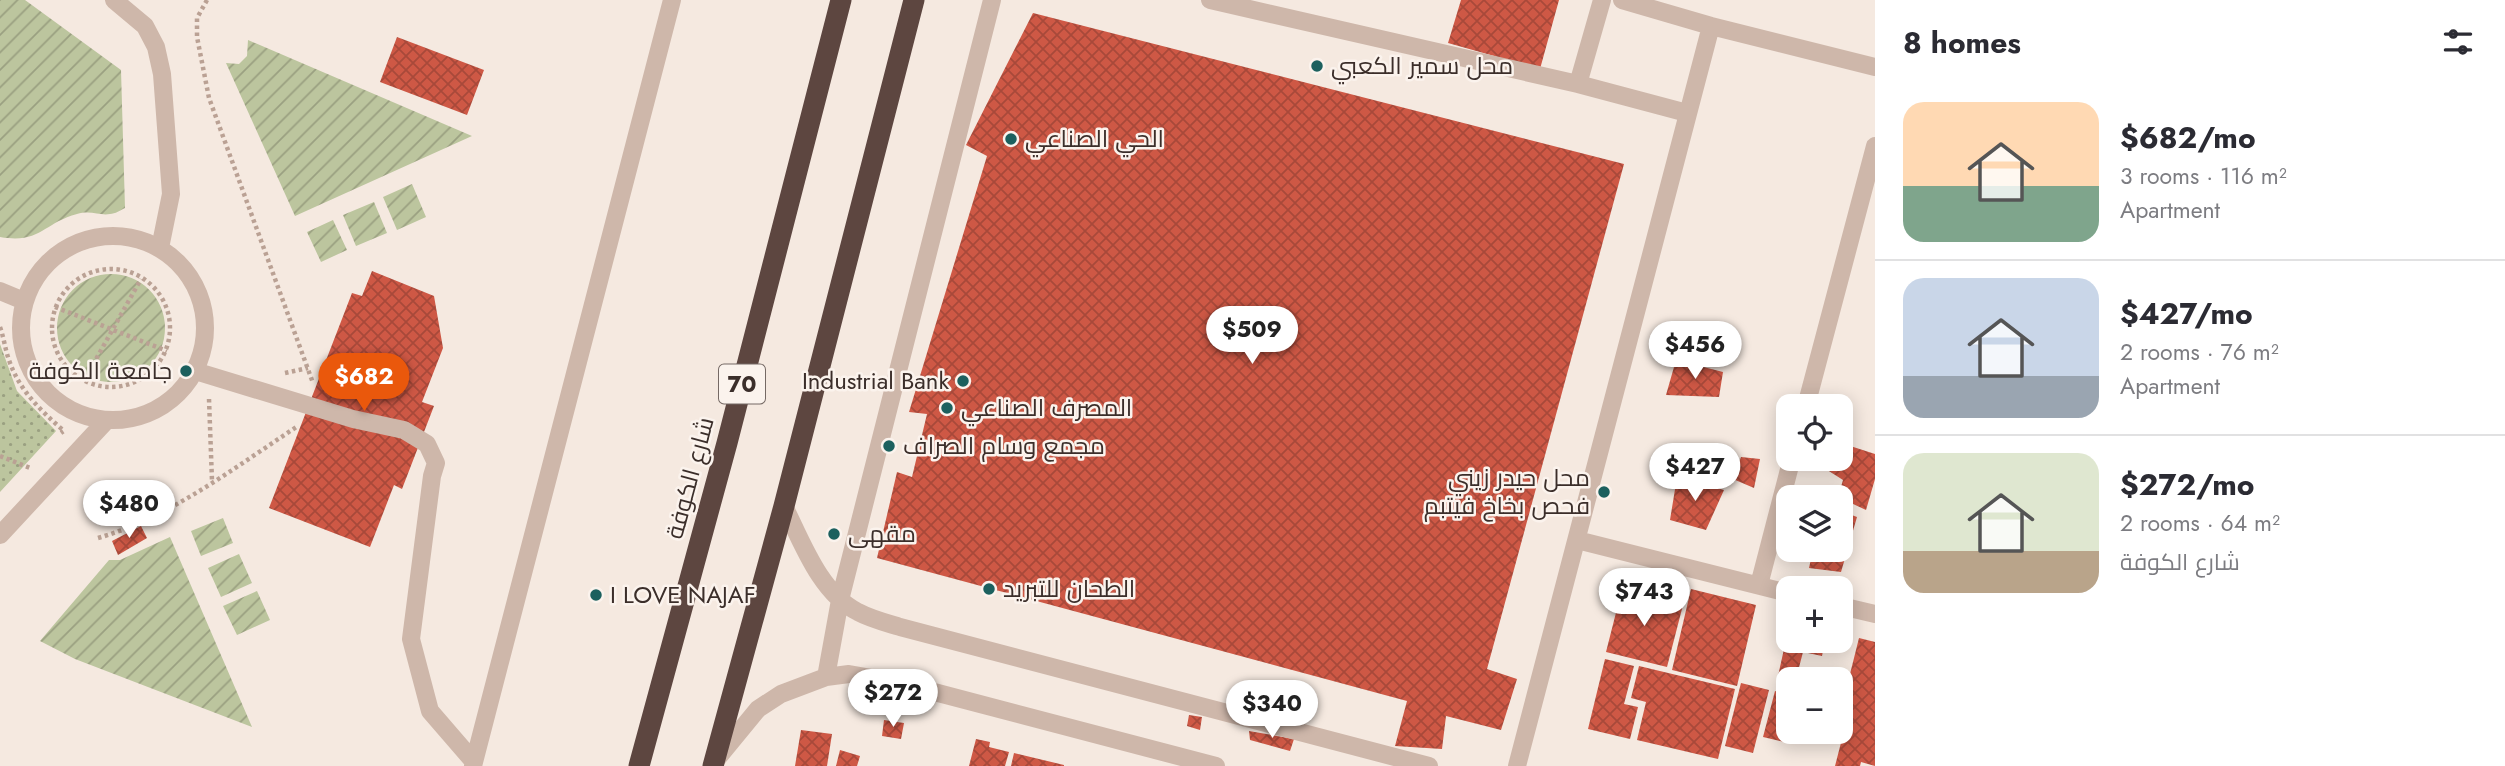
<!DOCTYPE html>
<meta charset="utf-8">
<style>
body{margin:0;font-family:Jost,Cairo,sans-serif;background:#f7f7f7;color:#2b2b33;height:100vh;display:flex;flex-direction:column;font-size:26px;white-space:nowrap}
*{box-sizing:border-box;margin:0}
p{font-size:23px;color:#7c7c81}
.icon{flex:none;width:38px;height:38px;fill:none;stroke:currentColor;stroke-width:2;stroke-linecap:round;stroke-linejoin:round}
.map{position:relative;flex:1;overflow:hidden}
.panel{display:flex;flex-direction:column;background:#fff;width:630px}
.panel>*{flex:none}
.fabs{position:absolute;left:1776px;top:394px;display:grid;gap:14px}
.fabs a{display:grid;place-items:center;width:77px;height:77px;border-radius:14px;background:#fff;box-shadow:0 4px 18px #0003;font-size:35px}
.price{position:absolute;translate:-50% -60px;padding:0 16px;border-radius:24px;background:#fff;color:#222;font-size:23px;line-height:46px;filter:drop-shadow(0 2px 4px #0008)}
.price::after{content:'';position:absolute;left:50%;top:42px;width:21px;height:16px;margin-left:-10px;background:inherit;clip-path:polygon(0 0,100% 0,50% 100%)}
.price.current{background:#ea580c;color:#fff}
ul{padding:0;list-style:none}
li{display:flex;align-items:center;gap:21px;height:175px;padding:0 28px}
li+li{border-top:2px solid #e1e1e2}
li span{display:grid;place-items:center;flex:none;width:196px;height:140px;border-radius:21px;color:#555}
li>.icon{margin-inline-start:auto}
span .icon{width:84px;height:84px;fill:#fffc;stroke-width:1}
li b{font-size:30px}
h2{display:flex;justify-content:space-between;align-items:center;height:84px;padding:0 28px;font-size:30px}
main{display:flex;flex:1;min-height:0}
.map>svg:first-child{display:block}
.park{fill:url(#park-dots)}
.garden{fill:url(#garden-furrows)}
.building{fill:url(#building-cross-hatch)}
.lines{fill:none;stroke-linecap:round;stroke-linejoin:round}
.path{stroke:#baa194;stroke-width:4.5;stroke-dasharray:3.5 3.5;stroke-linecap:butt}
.minor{stroke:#ceb7aa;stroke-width:18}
.highway{stroke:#5d4640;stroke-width:21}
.poi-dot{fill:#1c605e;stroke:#fbf3ed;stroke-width:2.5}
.labels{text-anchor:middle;stroke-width:5;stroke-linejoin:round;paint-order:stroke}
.shield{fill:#fbf3ed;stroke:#756964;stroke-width:2}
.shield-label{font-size:23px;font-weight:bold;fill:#3b2e2a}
.poi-label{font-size:24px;fill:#3b2e2a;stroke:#fbf3ed;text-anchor:start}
.street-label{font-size:24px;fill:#3b2e2a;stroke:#fbf3ed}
</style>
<main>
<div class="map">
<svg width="1875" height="766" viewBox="0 0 1875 766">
<defs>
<pattern id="park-dots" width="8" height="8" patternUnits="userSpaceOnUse" patternTransform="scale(1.75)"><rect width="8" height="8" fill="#bcc59e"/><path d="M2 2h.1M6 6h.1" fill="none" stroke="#9aa081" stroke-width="1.8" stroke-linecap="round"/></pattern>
<pattern id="garden-furrows" width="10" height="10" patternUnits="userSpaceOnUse" patternTransform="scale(1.75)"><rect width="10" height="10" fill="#bcc59e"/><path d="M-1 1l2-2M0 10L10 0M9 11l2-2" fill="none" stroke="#9aa081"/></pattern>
<pattern id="building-cross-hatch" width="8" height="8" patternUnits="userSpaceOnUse" patternTransform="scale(1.75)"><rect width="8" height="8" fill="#ce5845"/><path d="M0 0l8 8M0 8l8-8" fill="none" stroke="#a8493a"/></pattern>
</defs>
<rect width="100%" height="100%" fill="#f5e9e0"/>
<path class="park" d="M0,344L17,391L56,431L0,492Z"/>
<path class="garden" d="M0,0H25L121,70L125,208C121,210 115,214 110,214C100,216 91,210 77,214C43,223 41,244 0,237Z
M248,40L472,136L295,216L226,63L239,64L247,56Z
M412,184L426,217L397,230L383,197Z
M374,202L387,233L356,246L343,215Z
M333,220L347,250L321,262L307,232Z
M57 328a54 54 0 1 1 108 0a54 54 0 1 1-108 0Z
M223,518L233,543L201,556L191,531Z
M170,537L252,727L75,659L40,641L109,560H120Z
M239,554L252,583L221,597L208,568Z
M257,591L270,620L237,635L223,606Z"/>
<path class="building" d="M1461,0H1559L1540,69L1448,43Z
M1033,13L1624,164L1487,669L1517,679L1501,730L1446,716L1442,749L1395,746L1407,701L877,558L897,472L912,477L927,414L909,412L987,156L966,145Z
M397,37L484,70L467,115L380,82Z
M372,271L434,296L443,348L422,402L434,406L402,489L394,485L370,547L269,508L352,293L362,296Z
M1676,360L1723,372L1719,397L1666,395Z
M1841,443L1875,454V479L1866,510L1838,497L1843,480L1821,466V458H1841Z
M1741,457L1760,459L1754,488L1733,479Z
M1677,477L1724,490L1706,530L1670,520Z
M1841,511L1857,517L1841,572L1809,568L1813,550H1841Z
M141,526L147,538L118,555L112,541Z
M1622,589L1683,605L1667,667L1606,652Z
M1691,589L1756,605L1737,686L1672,670Z
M1859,638L1875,642V766L1861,762L1860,766H1835L1851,704L1843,702Z
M1786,640H1825L1822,656L1803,652L1796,679H1788V688L1776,685Z
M1605,659L1634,666L1624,704L1638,707L1630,739L1588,729Z
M1639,666L1735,689L1718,759L1637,740L1646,702L1631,698Z
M1741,683L1769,690L1753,753L1725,746Z
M1775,691L1788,695V723L1784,742L1763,737Z
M1189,715L1202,717L1200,730L1187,726Z
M884,720L904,723L901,739L882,736Z
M801,730L832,734L827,766H795Z
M1249,731L1294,739L1290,751L1250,740Z
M976,739L990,742L989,747L1009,752L1005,766H969Z
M840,750L860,756L857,766H836Z
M1014,753L1064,765V766H1011Z"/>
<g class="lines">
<path class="path" d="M207,0L197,18V37L209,98L313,383
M52 328a59 59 0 1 1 118 0a59 59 0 1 1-118 0Z
M55,307L167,351
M0,327C4,338 5,349 9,360C19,390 40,410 64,431L61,433
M285,373L308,368
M86,377L141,279
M209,399L212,481
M0,456L30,468L29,469
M98,538C171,517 235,467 298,426"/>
<path class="minor" d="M114,0L145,26L156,47L162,74L171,194L160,248
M1210,0L1578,84L1687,113
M1622,0L1711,26L1875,67
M1578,84L1602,0
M21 328a92 92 0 1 1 184 0a92 92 0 1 1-184 0Z
M0,291L24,301
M195,371L353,419L404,430L427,444L436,463L432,476L411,639L430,711L474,762
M1806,406L1875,146
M784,506C802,542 820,593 858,612C871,619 887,623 900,627L1429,766
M0,535L106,421
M1577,540L1788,593
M1759,585L1792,458
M1841,606L1875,614
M826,677L840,600L992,0
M716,760L758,709L781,694L826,677L849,674L900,683L1216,766
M473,766L672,0
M1517,766L1711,26"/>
<path class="highway" d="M639,766L727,443L841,0
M713,766L784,506L914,0"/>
</g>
<g class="poi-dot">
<circle cx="1317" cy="66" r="7"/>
<circle cx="1011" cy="139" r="7"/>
<circle cx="186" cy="371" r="7"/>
<circle cx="963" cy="381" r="7"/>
<circle cx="947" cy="408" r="7"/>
<circle cx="889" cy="446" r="7"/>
<circle cx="1604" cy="492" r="7"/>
<circle cx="834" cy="534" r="7"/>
<circle cx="989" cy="589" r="7"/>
<circle cx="596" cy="595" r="7"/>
</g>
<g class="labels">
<rect class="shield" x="719" y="364.5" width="46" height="39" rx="5"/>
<g class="shield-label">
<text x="742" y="392">70</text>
</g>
<g class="poi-label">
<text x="1331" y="74">محل سمير الكعبي</text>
<text x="1025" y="147">الحي الصناعي</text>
<text x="172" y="379" text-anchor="end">جامعة الكوفة</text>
<text x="949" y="389" text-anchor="end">Industrial Bank</text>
<text x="961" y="416">المصرف الصناعي</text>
<text x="903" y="454">مجمع وسام الصراف</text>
<text x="1590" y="486" text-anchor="end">محل حيدر زيني<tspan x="1590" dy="28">فحص بخاخ فيتبم</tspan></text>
<text x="848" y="542">مقهى</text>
<text x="1003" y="597">الطحان للتبريد</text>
<text x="610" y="603">I LOVE NAJAF</text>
</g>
<g class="street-label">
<text transform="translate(690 478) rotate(-75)" y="8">شارع الكوفة</text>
</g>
</g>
</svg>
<div class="fabs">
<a><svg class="icon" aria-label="locate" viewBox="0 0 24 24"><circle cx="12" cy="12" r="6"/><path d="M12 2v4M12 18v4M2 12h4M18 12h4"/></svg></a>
<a><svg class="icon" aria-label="layers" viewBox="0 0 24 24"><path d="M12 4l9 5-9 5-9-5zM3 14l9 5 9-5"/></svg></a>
<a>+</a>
<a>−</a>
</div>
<b class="price" style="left:1252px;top:366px">$509</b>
<b class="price" style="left:1695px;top:381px">$456</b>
<b class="price current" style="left:364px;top:413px">$682</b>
<b class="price" style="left:1695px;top:503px">$427</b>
<b class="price" style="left:129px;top:540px">$480</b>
<b class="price" style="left:1644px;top:628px">$743</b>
<b class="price" style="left:893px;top:729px">$272</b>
<b class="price" style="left:1272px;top:740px">$340</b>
</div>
<section class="panel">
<h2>8 homes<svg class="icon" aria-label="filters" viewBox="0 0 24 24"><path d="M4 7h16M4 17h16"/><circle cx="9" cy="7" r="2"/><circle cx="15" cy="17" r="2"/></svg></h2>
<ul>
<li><span style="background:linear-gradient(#ffd9b3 60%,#7fa58c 0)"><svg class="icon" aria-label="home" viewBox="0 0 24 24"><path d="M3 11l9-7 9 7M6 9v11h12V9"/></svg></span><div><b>$682/mo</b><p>3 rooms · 116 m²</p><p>Apartment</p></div></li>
<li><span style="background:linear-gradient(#c9d6e8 70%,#9aa5b1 0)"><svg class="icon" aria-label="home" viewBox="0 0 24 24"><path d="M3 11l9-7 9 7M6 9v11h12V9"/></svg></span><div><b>$427/mo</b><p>2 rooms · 76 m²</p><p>Apartment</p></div></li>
<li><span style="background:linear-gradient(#dfe7d0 70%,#b9a48a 0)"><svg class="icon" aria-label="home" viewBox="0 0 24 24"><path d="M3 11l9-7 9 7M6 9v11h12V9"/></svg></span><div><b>$272/mo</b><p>2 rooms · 64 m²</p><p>شارع الكوفة</p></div></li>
</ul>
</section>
</main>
